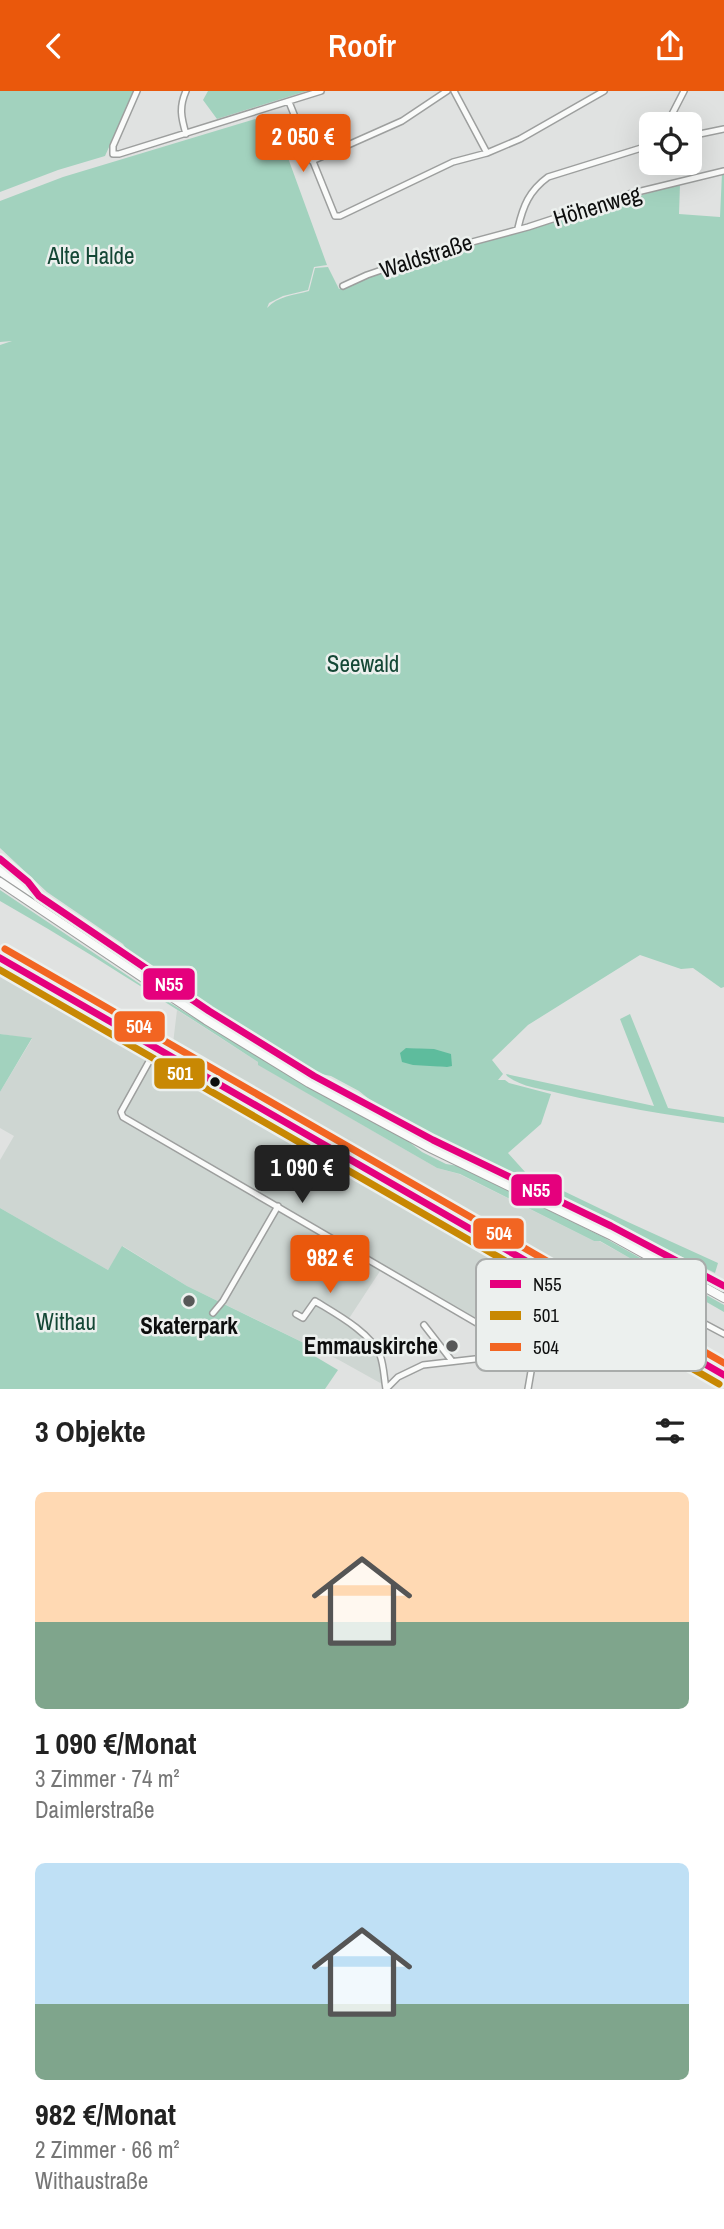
<!DOCTYPE html>
<html lang="de">
<meta charset="utf-8">
<style>
body{margin:0;font-family:"Archivo Narrow",sans-serif;background:#f2f2f2;color:#222;height:100vh;display:flex;flex-direction:column;font-size:26px;white-space:nowrap}
*{box-sizing:border-box;margin:0}
p{font-size:23px;color:#767676}
.icon{flex:none;width:38px;height:38px;fill:none;stroke:currentColor;stroke-width:2;stroke-linecap:round;stroke-linejoin:round}
.map{position:relative;height:1298px;overflow:hidden}
.drawer{display:flex;flex-direction:column;background:#fff;flex:1}
.drawer>*{flex:none}
.buttons{position:absolute;left:639px;top:21px;display:grid;gap:14px}
.buttons a{display:grid;place-items:center;width:63px;height:63px;border-radius:10px;background:#fff;box-shadow:0 7px 28px #0002;font-size:35px}
.price{position:absolute;translate:-50% -60px;padding:0 16px;border-radius:7px;background:#ea580c;color:#fff;font-size:23px;line-height:46px;filter:drop-shadow(0 2px 4px #0008)}
.price::after{content:'';position:absolute;left:50%;top:42px;width:21px;height:16px;margin-left:-10px;background:inherit;clip-path:polygon(0 0,100% 0,50% 100%)}
.price.current{background:#222;color:#fff}
ul{padding:0;list-style:none}
li{display:grid;align-content:center;gap:14px;height:371px;padding:0 35px}
li span{display:grid;place-items:center;height:217px;border-radius:10px;color:#555}
li>.icon{margin-inline-start:auto}
span .icon{width:126px;height:126px;fill:#fffc;stroke-width:1}
li b{font-size:30px}
h2{display:flex;justify-content:space-between;align-items:center;height:84px;padding:0 35px;font-size:30px}
header{display:flex;justify-content:space-between;align-items:center;height:91px;padding:0 35px;background:#ea580c;color:#fff;font-size:32px;font-weight:600}
.map>svg:first-child{display:block}
.built{fill:#ced6d2}
.green{fill:#a2d2be;fill-rule:evenodd}
.water{fill:#5ebc9d}
.lines{fill:none;stroke-linecap:round;stroke-linejoin:round}
.minor-casing{stroke:#9d9f9e;stroke-width:8}
.highway-casing{stroke:#9d9f9e;stroke-width:10}
.minor{stroke:#fafbfa;stroke-width:5}
.highway{stroke:#fafbfa;stroke-width:8}
.bus-1-casing{stroke:#ecf0ee;stroke-width:12}
.bus-2-casing{stroke:#ecf0ee;stroke-width:12}
.bus-3-casing{stroke:#ecf0ee;stroke-width:12}
.bus-1{stroke:#e5007d;stroke-width:7}
.bus-2{stroke:#c88803;stroke-width:7}
.bus-3{stroke:#f26522;stroke-width:7}
.bus-dot{fill:#0d0e0e;stroke:#ecf0ee;stroke-width:2.5}
.poi-dot{fill:#575858;stroke:#ecf0ee;stroke-width:2.5}
.labels{text-anchor:middle;stroke-width:5;stroke-linejoin:round;paint-order:stroke}
.street-label{font-size:23px;fill:#0d0e0e;stroke:#ecf0ee}
.park-label{font-size:23px;fill:#144735;stroke:#ecf0ee}
.poi-label{font-size:23px;font-weight:bold;fill:#0d0e0e;stroke:#ecf0ee}
.key{fill:#ecf0ee;stroke:#a9acab;stroke-width:2}
.key-label{font-size:19px;fill:#0d0e0e}
.line-badge{stroke:#ecf0ee;stroke-width:2.5}
.badge-label{font-size:19px;text-anchor:middle;font-weight:bold;fill:#fff}
</style>
<header><svg class="icon" aria-label="back" viewBox="0 0 24 24"><path d="M15 5l-7 7 7 7"/></svg>Roofr<svg class="icon" aria-label="share" viewBox="0 0 24 24"><path d="M12 15V3M7 8l5-5 5 5M5 13v7h14v-7"/></svg></header>
<div class="map">
<svg width="724" height="1298" viewBox="0 0 724 1298">
<rect width="100%" height="100%" fill="#e0e2e1"/>
<path class="built" d="M0,862L172,961L177,919L258,971L259,974L437,1077L459,1083L594,1150H599L700,1206L691,1220L671,1206H664L647,1238L619,1222L605,1235L545,1263H535L382,1177L348,1229L377,1259L382,1293L339,1269L187,1195L123,1155L108,1179L0,1117V1069L14,1045L0,1037V1001L32,948L0,943Z"/>
<path class="green" d="M0,0H134L105,65L58,79L0,101Z
M208,0H307L217,28L203,9Z
M272,23L327,174L314,176L308,199L283,205L269,212L267,217C278,205 294,204 309,200L315,177L328,176L339,198L404,173L680,93L679,123L720,126L722,82H724V896L721,897L693,877L681,878L640,864L528,934L492,969L503,983L498,989H505L509,992L551,1003L541,1033L508,1062L526,1082L628,1131L718,1172L715,1182L435,1045L379,1016L359,1000L331,985L321,983L255,944L128,861L123,853L47,801L0,757V254L12,250L0,251V110L63,86ZM406,957L434,959L447,976L409,972Z
M0,799L149,899L263,969L344,1016L404,1047L422,1061L446,1073L458,1075L603,1146L724,1214V1221L600,1150H594L460,1083L437,1077L258,974V971C173,916 88,860 0,810Z
M630,923L668,1017L724,1026V1032C668,1024 613,1015 558,1002C542,998 521,996 507,985L506,983L654,1015L620,928Z
M0,943L32,947L0,1001Z
M0,1117L108,1179L122,1155L187,1195L306,1253V1260L338,1279L325,1298H0Z"/>
<path class="water" d="M406,957L434,958L451,963L452,975L447,976L413,974L402,971L400,962Z"/>
<g class="lines">
<defs>
<path id="minor" d="M137,0L113,55V63H119L321,0
M454,0L487,62
M289,11L335,125H340L453,71L487,62L520,48L604,0
M667,33L684,0
M186,43C181,26 179,16 186,0
M690,45L724,38
M312,70L402,30L447,0
M518,137C523,115 529,100 548,86L651,54
M343,195L367,184L431,162L528,136L629,103L724,80
M0,867L724,1284
M156,958L121,1021L123,1026L513,1253L534,1263H545L605,1235L620,1222
M667,1209L692,1226L724,1243
M213,1222L223,1210L278,1115
M296,1223L303,1227L315,1210C336,1223 370,1241 380,1264C384,1275 384,1287 386,1298
M424,1234L452,1270
M386,1298L398,1286L423,1274L501,1265L509,1261L513,1253
M528,1298L534,1263"/>
<path id="highway" d="M0,768L28,791L35,800
M0,780L209,920L314,985L433,1049L611,1135L724,1195
M0,791L206,929L309,992L432,1058L612,1145L724,1207"/>
</defs>
<use href="#minor" class="minor-casing"/>
<use href="#highway" class="highway-casing"/>
<use href="#minor" class="minor"/>
<use href="#highway" class="highway"/>
<defs>
<path id="bus-1" d="M0,768L28,791L39,805L209,920L314,985L433,1049L611,1135L724,1195
M0,867L724,1284"/>
<path id="bus-2" d="M0,879L719,1293"/>
<path id="bus-3" d="M5,858L724,1272"/>
</defs>
<use href="#bus-1" class="bus-1-casing"/>
<use href="#bus-2" class="bus-2-casing"/>
<use href="#bus-3" class="bus-3-casing"/>
<use href="#bus-1" class="bus-1"/>
<use href="#bus-2" class="bus-2"/>
<use href="#bus-3" class="bus-3"/>
</g>
<circle class="bus-dot" cx="215" cy="991" r="6"/>
<g class="poi-dot">
<circle cx="189" cy="1210" r="7"/>
<circle cx="452" cy="1255" r="7"/>
</g>
<g class="labels">
<g class="street-label">
<text transform="translate(597 115) rotate(-17)" y="8">Höhenweg</text>
<text transform="translate(426 165) rotate(-18)" y="8">Waldstraße</text>
</g>
<g class="park-label">
<text x="91" y="173">Alte Halde</text>
<text x="363" y="581">Seewald</text>
<text x="66" y="1239">Withau</text>
</g>
<g class="poi-label">
<text x="189" y="1243">Skaterpark</text>
<text x="438" y="1263" text-anchor="end">Emmauskirche</text>
</g>
</g>
<rect x="476" y="1168" width="230" height="112" rx="10" class="key"/>
<rect x="490" y="1189" width="31" height="8" fill="#e5007d"/>
<rect x="490" y="1220" width="31" height="9" fill="#c88803"/>
<rect x="490" y="1252" width="31" height="8" fill="#f26522"/>
<g class="key-label">
<text x="533" y="1200">N55</text>
<text x="533" y="1231">501</text>
<text x="533" y="1263">504</text>
</g>
<g class="line-badge">
<rect x="142" y="876" width="54" height="34" rx="7" fill="#e5007d"/>
<rect x="113" y="919" width="53" height="33" rx="7" fill="#f26522"/>
<rect x="153" y="966" width="53" height="33" rx="7" fill="#c88803"/>
<rect x="510" y="1082" width="53" height="34" rx="7" fill="#e5007d"/>
<rect x="472" y="1126" width="53" height="33" rx="7" fill="#f26522"/>
</g>
<g class="badge-label">
<text x="169" y="900">N55</text>
<text x="139" y="942">504</text>
<text x="180" y="989">501</text>
<text x="536" y="1106">N55</text>
<text x="499" y="1149">504</text>
</g>
</svg>
<div class="buttons">
<a><svg class="icon" aria-label="locate" viewBox="0 0 24 24"><circle cx="12" cy="12" r="6"/><path d="M12 2v4M12 18v4M2 12h4M18 12h4"/></svg></a>
</div>
<b class="price" style="left:303px;top:83px">2 050 €</b>
<b class="price current" style="left:302px;top:1114px">1 090 €</b>
<b class="price" style="left:330px;top:1204px">982 €</b>
</div>
<section class="drawer">
<h2>3 Objekte<svg class="icon" aria-label="filters" viewBox="0 0 24 24"><path d="M4 7h16M4 17h16"/><circle cx="9" cy="7" r="2"/><circle cx="15" cy="17" r="2"/></svg></h2>
<ul>
<li><span style="background:linear-gradient(#ffd9b3 60%,#7fa58c 0)"><svg class="icon" aria-label="home" viewBox="0 0 24 24"><path d="M3 11l9-7 9 7M6 9v11h12V9"/></svg></span><div><b>1 090 €/Monat</b><p>3 Zimmer · 74 m²</p><p>Daimlerstraße</p></div></li>
<li><span style="background:linear-gradient(#bfe0f5 65%,#7fa58c 0)"><svg class="icon" aria-label="home" viewBox="0 0 24 24"><path d="M3 11l9-7 9 7M6 9v11h12V9"/></svg></span><div><b>982 €/Monat</b><p>2 Zimmer · 66 m²</p><p>Withaustraße</p></div></li>
</ul>
</section>
